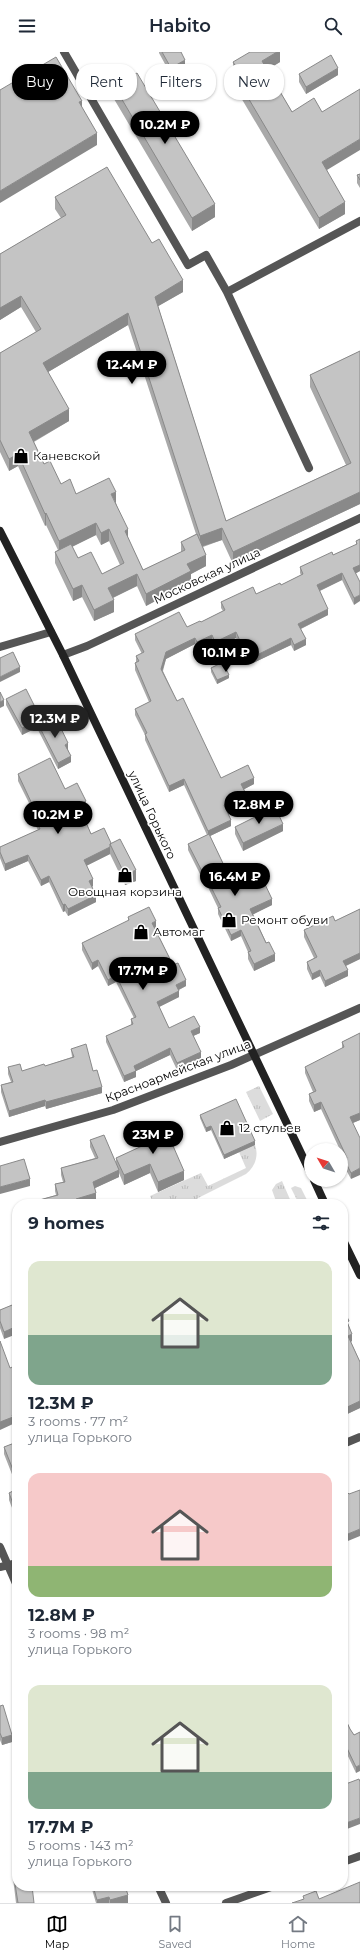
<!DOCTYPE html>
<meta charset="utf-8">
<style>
body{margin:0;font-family:Montserrat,sans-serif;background:#f6f6f7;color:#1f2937;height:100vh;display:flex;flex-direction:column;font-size:15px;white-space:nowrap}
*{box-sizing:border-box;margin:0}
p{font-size:13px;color:#747a83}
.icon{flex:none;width:22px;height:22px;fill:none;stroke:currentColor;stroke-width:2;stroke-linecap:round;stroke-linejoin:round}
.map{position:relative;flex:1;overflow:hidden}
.panel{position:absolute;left:12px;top:1147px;width:336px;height:692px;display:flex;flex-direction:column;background:#fff;border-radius:16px;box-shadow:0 1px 3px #0004}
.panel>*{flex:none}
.banner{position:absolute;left:12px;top:12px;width:336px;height:36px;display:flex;gap:8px}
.needle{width:26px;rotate:309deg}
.controls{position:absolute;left:304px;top:1091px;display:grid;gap:8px}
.controls a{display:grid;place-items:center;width:44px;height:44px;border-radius:50%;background:#fff;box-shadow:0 1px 3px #0004;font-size:20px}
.price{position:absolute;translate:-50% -34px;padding:0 9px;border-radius:14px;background:#000;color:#fff;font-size:13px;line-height:26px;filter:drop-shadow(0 1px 2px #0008)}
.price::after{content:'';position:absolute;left:50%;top:24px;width:12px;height:9px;margin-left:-6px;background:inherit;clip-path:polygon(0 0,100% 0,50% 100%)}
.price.active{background:#222;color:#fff}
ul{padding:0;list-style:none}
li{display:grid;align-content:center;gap:8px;height:212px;padding:0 16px}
li span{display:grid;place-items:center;height:124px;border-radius:12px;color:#555}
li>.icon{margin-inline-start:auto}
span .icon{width:72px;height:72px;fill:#fffc;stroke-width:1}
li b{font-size:17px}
h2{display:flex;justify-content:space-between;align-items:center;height:48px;padding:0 16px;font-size:17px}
.chip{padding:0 14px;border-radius:16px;background:#fff;box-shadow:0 1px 3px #0004;font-size:14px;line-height:36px}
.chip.active{background:#000;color:#fff}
header{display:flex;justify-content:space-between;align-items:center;height:52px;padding:0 16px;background:#fff;font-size:18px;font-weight:600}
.tab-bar{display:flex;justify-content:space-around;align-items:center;height:56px;border-top:1px solid #e0e1e3;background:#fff;font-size:11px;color:#747a83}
.tab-bar a{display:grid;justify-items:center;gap:2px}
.tab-bar .active{color:#000}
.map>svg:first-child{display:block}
.grass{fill:url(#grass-tufts)}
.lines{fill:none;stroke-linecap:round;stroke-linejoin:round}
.service{stroke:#555;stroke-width:8}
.minor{stroke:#555;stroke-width:8}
.secondary{stroke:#222;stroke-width:8}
.wall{fill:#a9a9a9;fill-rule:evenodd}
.shaded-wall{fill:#898989}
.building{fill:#c4c4c4;stroke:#898989}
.labels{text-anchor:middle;stroke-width:3.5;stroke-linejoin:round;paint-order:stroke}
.poi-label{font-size:12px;fill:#000;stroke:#fff;text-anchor:start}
.street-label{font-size:12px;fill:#000;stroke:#fff}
</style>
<header><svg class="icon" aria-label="menu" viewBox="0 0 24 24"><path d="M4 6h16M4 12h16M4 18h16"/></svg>Habito<svg class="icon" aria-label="search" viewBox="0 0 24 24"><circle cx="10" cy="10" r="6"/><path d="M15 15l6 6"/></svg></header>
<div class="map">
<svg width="360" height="1851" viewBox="0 0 360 1851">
<defs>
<pattern id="grass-tufts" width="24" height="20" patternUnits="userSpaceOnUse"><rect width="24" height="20" fill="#dcdcdc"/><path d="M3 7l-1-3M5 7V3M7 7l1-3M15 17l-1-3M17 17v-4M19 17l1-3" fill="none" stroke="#bbb"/></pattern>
</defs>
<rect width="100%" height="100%" fill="#fff"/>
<path class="grass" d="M259,1034L273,1062L260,1069L246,1040Z
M255,1093C259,1104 255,1115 246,1122L198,1146L192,1152H154L150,1144L201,1121L208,1134L246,1116L239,1100Z
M282,1129L292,1152H277L272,1138L276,1132Z
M295,1134L301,1136L309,1152H299L291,1136Z"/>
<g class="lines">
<path class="service" d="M64,0L188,213L206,203L227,240L309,416
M227,240L360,169"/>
<path class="minor" d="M0,595L51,580
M63,603L87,594L360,466
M0,1090L113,1058L231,1013L360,956
M343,1392L360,1385
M0,1495L17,1534
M0,1515L17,1511
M343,1810L360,1804
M158,1834L166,1851
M226,1851L274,1834"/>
<path class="secondary" d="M0,479L63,603L311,1122
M314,1128L325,1152
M343,1188L360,1223"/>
</g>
<path class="wall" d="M159,0H181L185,16L171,23L159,1Z
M280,0V10L267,18L327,118L345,162L319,177L237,39V27L233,21V10Z
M299,22L338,23L306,42L299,30Z
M114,34L215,165L192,179L114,47Z
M360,122V136L357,131V123Z
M55,145L152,191L183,240L158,254L226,469L346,413L310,335V323L360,299V452L233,512L222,488L203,495L206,514L191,522V530L146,554L137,534L113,546L114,560L94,569L82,545L73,549L55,511V500L58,498L46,473L45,474L18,414L9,419L0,400V301L36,280L21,255L0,268V202L61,166L55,157ZM128,273L196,482L181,490V500L143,518L128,486L116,451L76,442L61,432L44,412L34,390L69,369L48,320ZM96,483L101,493L109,489L120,513L102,522L78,506L72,495Z
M360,487V519L356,521L354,553L342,528L320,539L328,563L301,577L306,593L294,599L291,593L253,611L246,597L242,599L236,586L215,596L212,589L197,596L195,592L166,607L163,619L177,649L221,726L254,732L244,737L246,749L226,758L231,774L210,784L230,826L254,828L272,853L253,862L275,909L254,919L248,907V900L241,884L231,889L218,862V856L207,833L206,834L188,798V792L207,783L184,733L169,740L145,688V683L135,663V657L149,650L135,618V611L136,610V604L142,602L135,588V582L187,575L201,570L223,559L221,556V550L256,542L281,533L301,523L300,521V515L333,503L356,493V489Z
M211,616L229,626L217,632L211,620Z
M6,647L41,671L68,697L71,710L58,717L38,678V675L22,683L6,653Z
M18,722L65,737L86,755L81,758L91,782L111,791L136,829L125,833L110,802L86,814L93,834L92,835L96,850L68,864L65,859L63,860L49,830L41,834L28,809L5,819L0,806V795L38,778L30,762V755H31L18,729Z
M235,775L283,779L243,799L235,782Z
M360,857V907L346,914L348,924L325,935L320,924L312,928L307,917V910L314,906L304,885V878L335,869Z
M128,865L156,876H155L173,913L186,934L179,938V945L159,955L169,976L200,981L193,984L201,1006L177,1018L170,1003L136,1019V1025L124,1030L106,990V984L131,973V967L134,966L116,930L108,934L98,914L92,918L82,898V891L128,869Z
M360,981V1068L353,1071L351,1127L344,1114L345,1107L341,1100V1098H340L321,1057L314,1060L309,1049V1042L313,1040L305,1021V1015L342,997V990Z
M71,997L93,1019L102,1041L46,1057L45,1054L9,1065L1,1040V1033L11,1030L8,1022V1015L22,1019L45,1014L72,1005Z
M200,1063L255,1093L224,1107L211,1078L206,1080L200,1066Z
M137,1083L184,1128L158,1140L150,1121L124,1133L119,1121V1125L95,1136L96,1148L81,1152H32V1150L56,1143L55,1139V1132L63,1130L61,1123V1116L95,1106L90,1095V1088L116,1112V1106L139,1096L137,1092Z
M17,1251L4,1287L0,1276V1258Z
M343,1257L349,1274L352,1289L351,1290L360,1310V1356L343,1364Z
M17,1390V1435L4,1402V1395Z
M17,1437V1469L9,1448V1441Z
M17,1596V1613L15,1604V1597Z
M0,1654L12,1690L2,1693L0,1688Z
M343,1662L350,1677L354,1683L360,1680L356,1721L346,1700L343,1702Z
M17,1706V1725L14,1714V1707Z
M13,1819L34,1851H16L13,1826Z
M91,1834H125L128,1851H96Z"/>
<path class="shaded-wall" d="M277,0H280V10L262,21V9Z
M185,8V16L171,23V16Z
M338,16V23L306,42V35Z
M82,49V61L79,50Z
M97,81V93L0,151V139Z
M360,87V98L322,121V110Z
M345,150V162L319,177V166Z
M215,152V165L192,179V166Z
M183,228V240L155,256V245Z
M21,244V255L0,268V256Z
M128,261V273L43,323V311Z
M69,357V369L29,392V380Z
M18,402V414L9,419V407Z
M116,440V452L111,442Z
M360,440V452L233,512V500Z
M46,461V473L45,474V462Z
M96,471V483L59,501V489Z
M222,476V488L200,495V484Z
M109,477V489L101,493V481Z
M128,477V489L125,479Z
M206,503V514L191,522V530L146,554V542L187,512Z
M360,513V519L353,523V516Z
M342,521V528L317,540V533Z
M137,522V534L108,548V536Z
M82,533V545L73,549V537Z
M360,543V549L354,553V546Z
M114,548V560L94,569V558Z
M328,557V563L298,578V572Z
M236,580V586L215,596V590Z
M212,583V589L197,596V590Z
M195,586V592L166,607L161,623V617L166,600Z
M291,586V593L253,611V605Z
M306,587V593L294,599V593Z
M246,590V597L242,599V593Z
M20,615V620L0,630V625Z
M229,623V626L217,632V628Z
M4,648V654L0,656V650Z
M41,667V674L38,672V675L22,683V676Z
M68,691V697L65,699V693Z
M71,704V710L58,717V711Z
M254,726V732L241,739V732Z
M184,727V733L169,740V734Z
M246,742V749L224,759V753Z
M86,749V755L78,759V752Z
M231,768V774L208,785V779Z
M283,772V779L243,799V791Z
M110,795V802L84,815V808Z
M28,803V809L5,819V812Z
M136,818V829L125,833V823Z
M49,824V830L41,834V828Z
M93,827V834L89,836V829Z
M206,827H207V833L206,834Z
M96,843V850L68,864V857Z
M272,847V853L250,864V857Z
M65,852V859L63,860V853Z
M156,869V876L152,877V871Z
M241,878V884L231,889V883Z
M360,901V907L343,915V909Z
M275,902V909L254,919V912Z
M98,908V914L92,918V911Z
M320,918V924L312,928V922Z
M348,918V924L325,935V929Z
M116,923V930L108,934V928Z
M186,928V934L176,939V933Z
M179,939V945L157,956V950Z
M200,975V981L191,985V979Z
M170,996V1003L136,1019V1025L124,1030V1024L134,1014Z
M201,1000V1006L177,1018V1011Z
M102,1035V1041L46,1057V1050Z
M45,1048V1054L9,1065V1059Z
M321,1050V1057L314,1060V1053Z
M360,1061V1068L350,1072V1065Z
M211,1074V1078L206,1080V1076Z
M255,1089V1093L224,1107V1103Z
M150,1112V1121L124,1133V1123Z
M360,1116V1123L351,1127V1121Z
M119,1118V1125L93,1137V1130Z
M184,1119V1128L158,1140V1130Z
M30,1127V1134L0,1142V1135Z
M96,1141V1148L81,1152H68L76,1147Z
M17,1274V1282L4,1287V1280Z
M352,1282V1289L348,1291V1284Z
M360,1349V1356L343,1364V1357Z
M17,1360V1368L13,1369V1372L0,1378V1370L12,1363Z
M360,1477V1484L343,1491V1484Z
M12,1683V1690L2,1693V1686Z
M346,1694V1700L343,1702V1695Z
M360,1713V1719L356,1721V1715Z
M360,1766V1772L347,1777V1780L343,1781V1774L346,1771Z
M128,1843V1851H110V1848Z
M109,1845V1851H97V1848Z"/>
<path class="building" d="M162,0H181L185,8L171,16Z
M250,0H277L262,9L292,60L314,46L322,60L360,37V87L322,110L345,150L319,166L237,27L242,24L233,10Z
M331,3L338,16L306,35L299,22Z
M56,5L82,49L79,50L97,81L0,139V38Z
M137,21L215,152L192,166L114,34Z
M107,115L152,191L159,187L183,228L155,245L226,469L351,411L310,323L360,299V440L233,500L222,476L200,484L128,261L43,311L69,357L29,380L44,412L50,409L61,432L70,427L76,442L109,426L116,440L111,442L128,477L125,479L143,518L185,498L181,490L197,482L206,503L187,512L191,519L146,542L137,522L108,536L114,548L94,558L82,533L73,537L55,500L71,492L78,506L91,500L102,522L124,511L109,477L101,481L96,471L59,489L46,461L45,462L18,402L9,407L0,388V301L41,277L21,244L0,256V202L66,163L55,145Z
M360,122V128L357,123Z
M360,487V513L353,516L360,530V543L354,546L342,521L317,533L328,557L298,572L306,587L294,593L291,586L253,605L246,590L242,593L236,580L215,590L212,583L197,590L195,586L166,600L161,617L177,649L183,646L221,726L248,713L254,726L241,732L246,742L224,753L231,768L208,779L184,727L169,734L145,682L147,681L135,657L151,649L135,611L139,609L136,604L144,600L135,582L179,560L187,575L200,569L201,570L225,558L221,550L253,535L256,542L280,531L281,533L303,522L300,515L332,500L333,503L357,492L356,489Z
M13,600L20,615L0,625V606Z
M223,610L229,623L217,628L211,616Z
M26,637L41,667L22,676L6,647Z
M0,640L4,648L0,650Z
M55,664L68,691L65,693L71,704L58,711L38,672Z
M50,706L65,737L77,731L86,749L78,752L91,782L104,776L111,791L110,792V795L84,808L93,827L89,829L96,843L68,857L65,852L63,853L49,824L41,828L28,803L5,812L0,800V795L40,777L30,755L33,754L18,722Z
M275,755L283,772L243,791L235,775Z
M209,782L230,826L249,816L254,828L261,824L272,847L250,857L266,891L269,890L275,902L254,912L248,900L251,899L241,878L231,883L218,856L221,855L207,827H206L188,792Z
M120,787L136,818L125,823L110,792Z
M149,855L156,869L152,871L173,913L178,911L186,928L176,933L179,939L157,950L169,976L194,964L200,975L191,979L201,1000L177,1011L170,996L134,1014L136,1019L124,1024L106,984L133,972L131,967L136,965L116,923L108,928L98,908L92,911L82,891L129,868L128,865Z
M360,857V901L343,909L348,918L325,929L320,918L312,922L307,910L317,905L304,878L333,864L335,869Z
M360,981V1061L350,1065L360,1086V1116L351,1121L344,1107L347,1106L321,1050L314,1053L309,1042L316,1039L305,1015L344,995L342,990Z
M86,992L93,1019L97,1018L102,1035L46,1050L45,1048L9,1059L1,1033L13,1030L8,1015L20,1012L22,1019L44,1012L45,1014L74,1005L71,997Z
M236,1047L255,1089L224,1103L211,1074L206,1076L200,1063Z
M163,1071L184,1119L158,1130L150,1112L124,1123L116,1106L142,1094L137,1083Z
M104,1083L119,1118L93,1130L96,1141L76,1147L75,1150L68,1152H33L32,1150L58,1143L55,1132L65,1130L61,1116L98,1106L90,1088Z
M24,1107L30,1127L0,1135V1114Z
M17,1251V1274L4,1280L0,1269V1258Z
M343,1257L349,1269L347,1270L352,1282L348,1284L360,1310V1349L343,1357V1340L346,1339L343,1333Z
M0,1289L10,1316L17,1313V1360L12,1363L13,1365L0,1370Z
M17,1390V1428L4,1395Z
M17,1437V1462L9,1441Z
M360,1438V1477L343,1484V1443L348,1441L349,1442Z
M17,1596V1606L15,1597Z
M3,1653L12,1683L2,1686L0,1681V1654Z
M343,1662L350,1677L354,1683L360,1680V1713L356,1715L346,1694L343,1695Z
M17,1706V1718L14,1707Z
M359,1727L360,1730V1766L346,1771L347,1773L343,1774V1733Z
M17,1818V1834H32L34,1851H18L13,1819Z
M360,1830V1851H292L304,1847L303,1844L316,1839L319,1847Z
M93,1834H125L128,1843L110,1848L109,1845L97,1848Z"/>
<defs>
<symbol id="shop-bare" viewBox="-9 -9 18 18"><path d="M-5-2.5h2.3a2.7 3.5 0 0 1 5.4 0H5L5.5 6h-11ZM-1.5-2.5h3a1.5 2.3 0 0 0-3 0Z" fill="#000" stroke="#fff" stroke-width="2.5" paint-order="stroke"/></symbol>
</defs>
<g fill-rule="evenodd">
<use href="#shop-bare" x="10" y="393" width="22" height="22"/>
<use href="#shop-bare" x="114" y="812" width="22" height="22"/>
<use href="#shop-bare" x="218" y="857" width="22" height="22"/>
<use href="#shop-bare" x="130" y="869" width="22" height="22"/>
<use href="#shop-bare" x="216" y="1065" width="22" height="22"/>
</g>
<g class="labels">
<g class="poi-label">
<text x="33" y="408">Каневской</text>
<text x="125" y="844" text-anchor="middle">Овощная корзина</text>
<text x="241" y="872">Ремонт обуви</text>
<text x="153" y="884">Автомаг</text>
<text x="239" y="1080">12 стульев</text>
</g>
<g class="street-label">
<text transform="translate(207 524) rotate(-25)" y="4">Московская улица</text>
<text transform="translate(152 763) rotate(65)" y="4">улица Горького</text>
<text transform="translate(178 1019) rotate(-21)" y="4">Красноармейская улица</text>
</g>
</g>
</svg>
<div class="controls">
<a><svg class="needle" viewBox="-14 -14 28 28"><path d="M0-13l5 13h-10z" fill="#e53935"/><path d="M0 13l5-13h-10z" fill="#747a83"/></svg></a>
</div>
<b class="price" style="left:165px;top:93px">10.2M ₽</b>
<b class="price" style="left:132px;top:333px">12.4M ₽</b>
<b class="price" style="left:226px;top:621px">10.1M ₽</b>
<b class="price active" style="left:55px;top:687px">12.3M ₽</b>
<b class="price" style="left:259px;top:773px">12.8M ₽</b>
<b class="price" style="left:58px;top:783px">10.2M ₽</b>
<b class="price" style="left:235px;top:845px">16.4M ₽</b>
<b class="price" style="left:143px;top:939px">17.7M ₽</b>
<b class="price" style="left:153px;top:1103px">23M ₽</b>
<div class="banner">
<a class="chip active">Buy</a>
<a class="chip">Rent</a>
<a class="chip">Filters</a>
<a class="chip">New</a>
</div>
<section class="panel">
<h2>9 homes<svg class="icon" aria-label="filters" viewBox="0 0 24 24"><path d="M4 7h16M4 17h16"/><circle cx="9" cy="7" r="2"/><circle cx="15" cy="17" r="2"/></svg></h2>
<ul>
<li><span style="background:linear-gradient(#dfe7d0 60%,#7fa58c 0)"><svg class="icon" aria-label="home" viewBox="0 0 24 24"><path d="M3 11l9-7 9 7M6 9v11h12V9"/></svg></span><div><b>12.3M ₽</b><p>3 rooms · 77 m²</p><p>улица Горького</p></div></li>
<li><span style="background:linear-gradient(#f6c9c9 75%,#8fb573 0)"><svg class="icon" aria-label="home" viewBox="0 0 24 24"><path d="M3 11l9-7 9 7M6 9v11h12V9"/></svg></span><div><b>12.8M ₽</b><p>3 rooms · 98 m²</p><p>улица Горького</p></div></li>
<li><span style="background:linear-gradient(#dfe7d0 70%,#7fa58c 0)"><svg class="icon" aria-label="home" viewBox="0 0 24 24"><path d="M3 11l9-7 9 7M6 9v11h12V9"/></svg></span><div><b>17.7M ₽</b><p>5 rooms · 143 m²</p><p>улица Горького</p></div></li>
</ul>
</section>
</div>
<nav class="tab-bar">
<a class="active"><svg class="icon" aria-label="map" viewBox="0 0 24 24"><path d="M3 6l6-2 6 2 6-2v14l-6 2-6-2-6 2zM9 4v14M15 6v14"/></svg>Map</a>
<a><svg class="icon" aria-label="saved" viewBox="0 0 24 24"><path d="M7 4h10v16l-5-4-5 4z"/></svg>Saved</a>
<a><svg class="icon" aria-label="home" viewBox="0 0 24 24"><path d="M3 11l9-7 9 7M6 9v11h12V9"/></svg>Home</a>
</nav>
